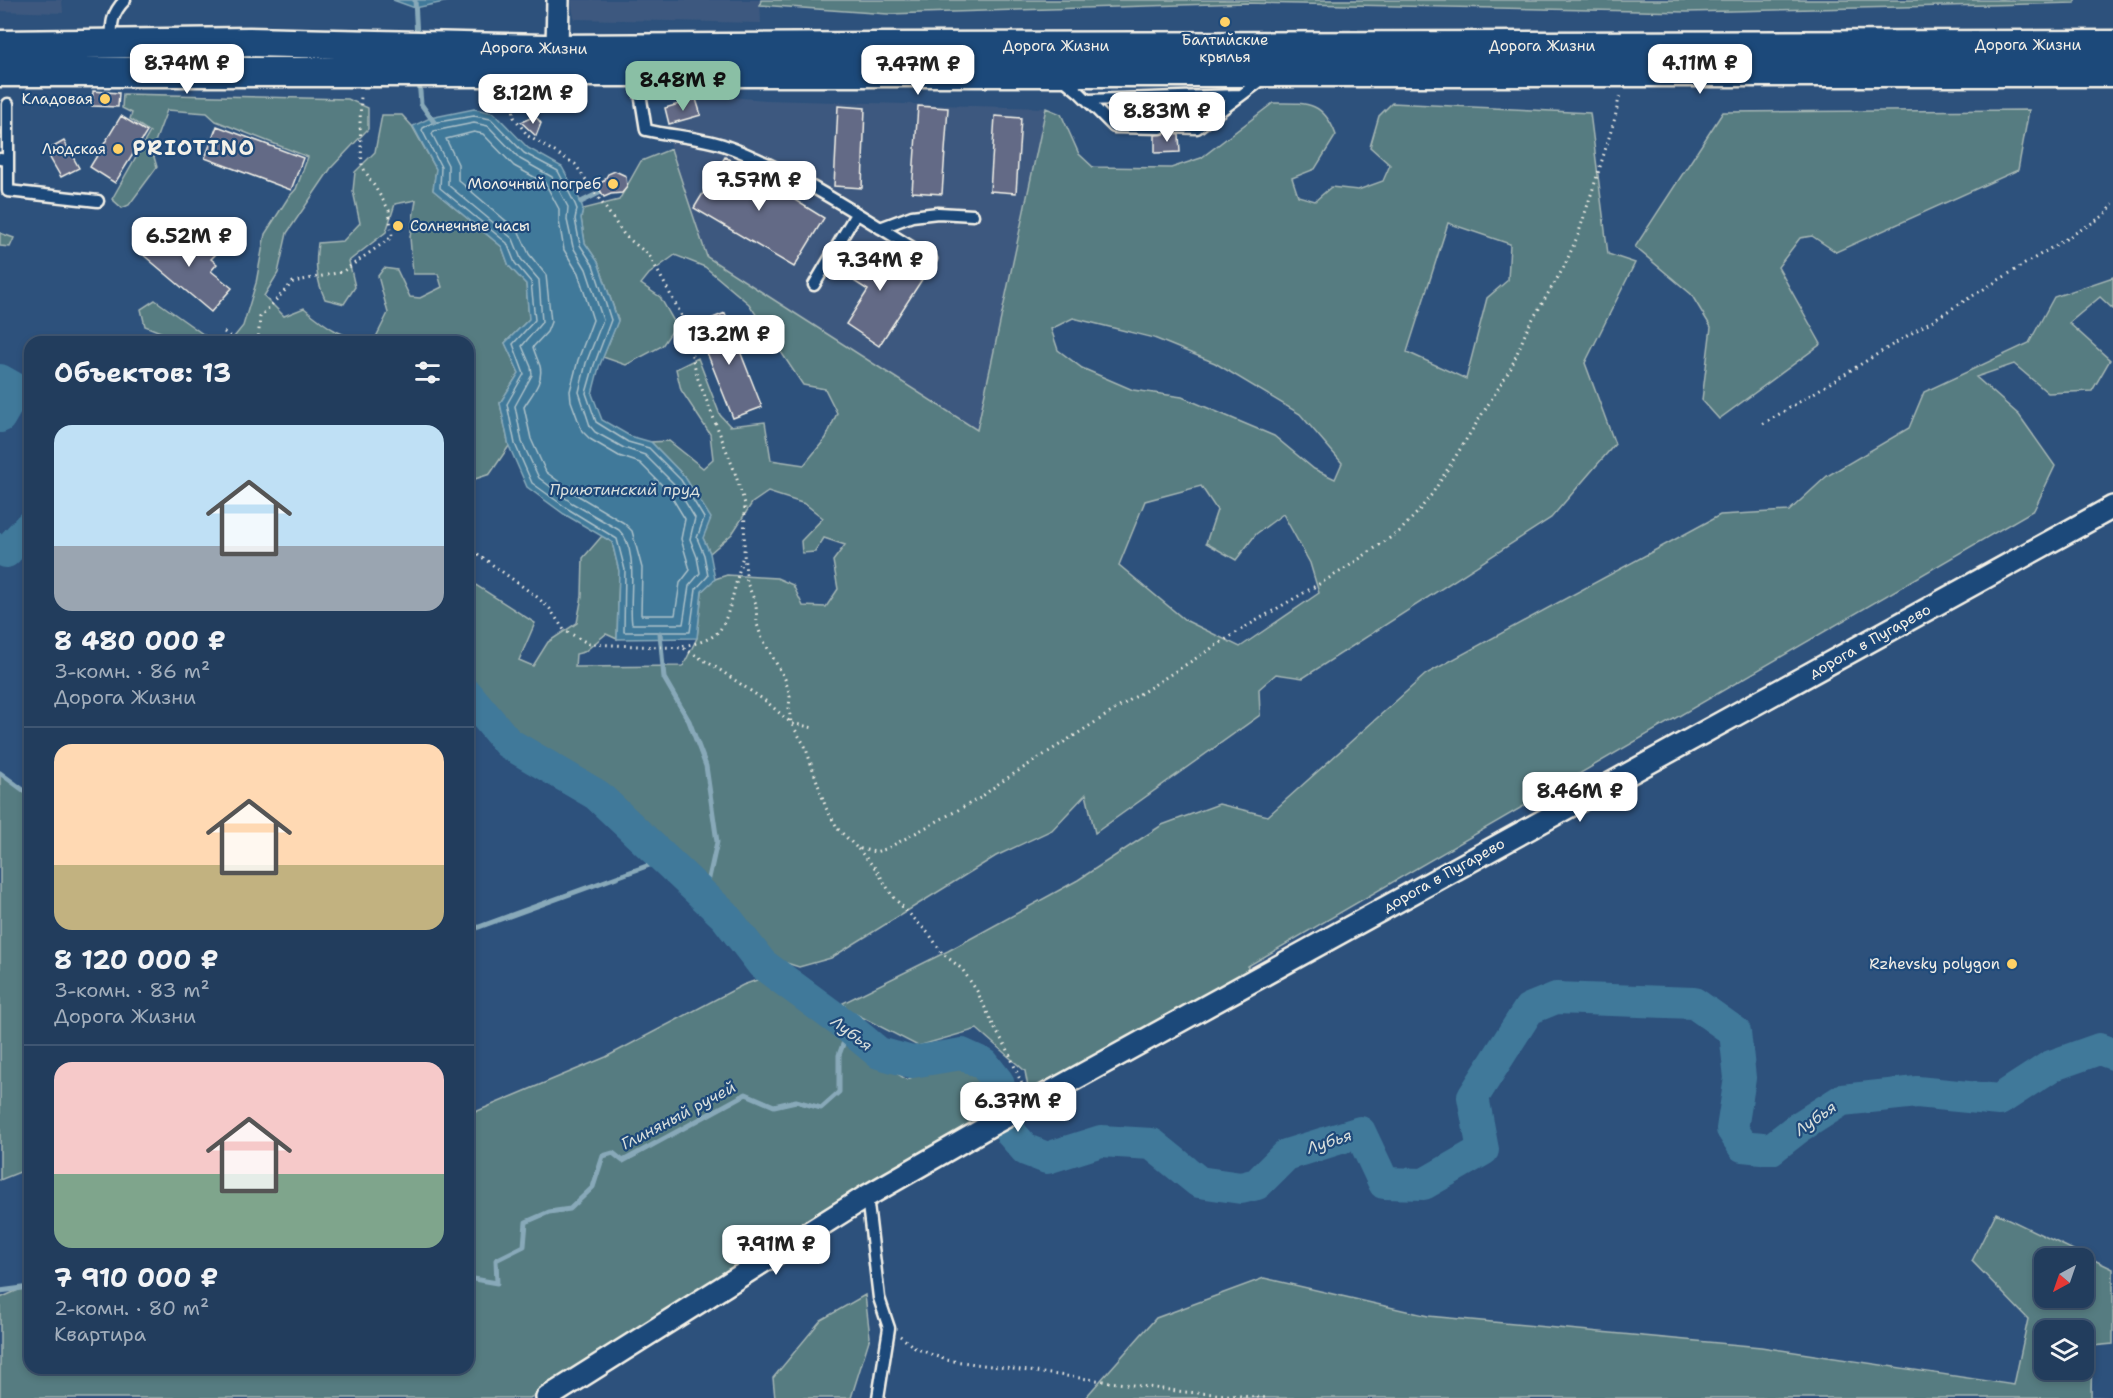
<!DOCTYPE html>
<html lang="ru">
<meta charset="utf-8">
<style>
body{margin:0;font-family:"Shantell Sans",sans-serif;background:#2e4866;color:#f1f3f6;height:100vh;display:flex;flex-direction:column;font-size:22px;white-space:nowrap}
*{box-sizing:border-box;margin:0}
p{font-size:20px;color:#a2aebc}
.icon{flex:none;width:33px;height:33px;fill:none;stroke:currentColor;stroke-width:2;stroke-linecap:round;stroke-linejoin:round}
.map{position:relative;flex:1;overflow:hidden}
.panel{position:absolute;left:24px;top:336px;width:450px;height:1038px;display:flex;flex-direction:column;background:#223d5d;border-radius:18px;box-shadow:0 3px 9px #0003,0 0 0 2px #3f5672}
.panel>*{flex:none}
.needle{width:39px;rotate:220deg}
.buttons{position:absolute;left:2034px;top:1248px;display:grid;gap:12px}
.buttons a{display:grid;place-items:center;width:60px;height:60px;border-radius:12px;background:#223d5d;box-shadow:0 3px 9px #0003,0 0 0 2px #3f5672;font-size:30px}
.price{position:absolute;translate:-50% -51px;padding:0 14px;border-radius:12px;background:#fff;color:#222;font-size:20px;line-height:39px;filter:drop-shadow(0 2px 3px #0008)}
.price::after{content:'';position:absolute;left:50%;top:36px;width:18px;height:14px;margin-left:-9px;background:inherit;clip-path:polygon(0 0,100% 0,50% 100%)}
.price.active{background:#8abfa5;color:#111}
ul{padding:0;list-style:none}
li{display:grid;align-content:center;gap:12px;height:318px;padding:0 30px}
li+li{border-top:2px solid #3f5672}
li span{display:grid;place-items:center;height:186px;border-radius:18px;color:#555}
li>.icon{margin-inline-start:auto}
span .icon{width:108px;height:108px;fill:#fffc;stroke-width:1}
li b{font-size:26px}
h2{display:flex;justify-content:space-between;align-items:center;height:72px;padding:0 30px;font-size:26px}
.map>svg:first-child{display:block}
.built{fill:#3d597f}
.green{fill:#567b81;stroke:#a5b6b4;stroke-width:1.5;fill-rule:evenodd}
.water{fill:#40799a;stroke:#88a9b9;stroke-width:1.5}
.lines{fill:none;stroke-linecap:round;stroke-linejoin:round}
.shore{stroke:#acc1c9;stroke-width:1.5}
.stream{stroke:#88a9b9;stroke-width:5}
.river{stroke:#40799a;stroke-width:32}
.building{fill:#636b86;stroke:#f4f1e8;stroke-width:1.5}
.service-casing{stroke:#f4f1e8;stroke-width:15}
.minor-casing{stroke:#f4f1e8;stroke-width:26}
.secondary-casing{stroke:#f4f1e8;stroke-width:33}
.path{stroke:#f4f1e8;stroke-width:3;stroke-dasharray:1.5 4.5;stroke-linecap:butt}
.service{stroke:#1f4a7a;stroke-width:10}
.minor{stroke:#1f4a7a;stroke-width:21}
.secondary{stroke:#1f4a7a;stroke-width:28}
.poi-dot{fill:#ffd166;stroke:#1f4a7a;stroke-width:2}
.labels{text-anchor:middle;stroke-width:4.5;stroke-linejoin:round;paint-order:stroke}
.poi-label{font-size:15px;fill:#f4f1e8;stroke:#1f4a7a;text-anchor:end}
.street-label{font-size:15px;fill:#f4f1e8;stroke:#1f4a7a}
.water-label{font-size:16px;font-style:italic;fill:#d9dfdc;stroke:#1f4a7a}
.district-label{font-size:21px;font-weight:bold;letter-spacing:1.5px;fill:#f4f1e8;stroke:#1f4a7a}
</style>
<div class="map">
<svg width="2113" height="1398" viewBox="0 0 2113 1398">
<rect width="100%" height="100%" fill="#2d517c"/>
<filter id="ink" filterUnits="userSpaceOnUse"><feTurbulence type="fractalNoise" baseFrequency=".0167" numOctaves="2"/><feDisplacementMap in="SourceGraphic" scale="12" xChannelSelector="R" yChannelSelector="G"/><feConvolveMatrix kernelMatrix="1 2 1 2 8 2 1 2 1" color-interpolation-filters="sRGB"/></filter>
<g filter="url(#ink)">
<path class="built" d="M0,0H62L63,13L0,11Z
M571,0H760L761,23L574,19Z
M695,94L767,100L1046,108L977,431L707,257L671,149L669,124L665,108L696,99Z"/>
<path class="green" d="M761,0H2075V3L1687,12L1245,3L888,14L760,5Z
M123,94L348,99L368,108V129L331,168L287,233L278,273L264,296L284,316L304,308C328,328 343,339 374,341L388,313L378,276L384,268L397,270L410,297L420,298L442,287L438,274H413L410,237L416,200L395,204L386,232L349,261L355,287L344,304L325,299C316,279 315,264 318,243L343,241L360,223L353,191L355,172L375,152L382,115H402L412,126L436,169L433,190L502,247L509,266L526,284L529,319L505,343L519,373L500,403L509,446L490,474L472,480L468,484V342H230L243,326L256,283L265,234L288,198L296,189L308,157L216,121L207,113L167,110L152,150L157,167L129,205L122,208L112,199L150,132L130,119L132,113L122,108Z
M1273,103C1305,103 1323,100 1336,135L1315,169L1292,178L1298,196L1315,201L1331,187L1358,190L1383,181L1390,165L1370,147L1379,116L1392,103L1590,113L1608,254L1635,263L1585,363L1615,444L1551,518L1303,678L1276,674L1259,689L1260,715L1095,833L1086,794L1052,830L996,856L831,958L799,967L774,959L674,851L606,788L521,736L468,677V580L535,623L519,660L533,666L548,642L577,623L582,596L583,558L602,536L612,542L619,571L617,639L606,634L584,652L576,654L575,667L683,666L697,638L702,591L715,579L727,575L777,578L793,585L803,606L826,607L838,589L833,561L845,545L824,538L815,552L802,553L801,541L823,518L805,504L768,492L752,503L732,534L710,553L703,538L685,477L651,442L669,441L703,468L713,459L710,434L681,390L676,369L698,358L720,415L730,426L765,422L771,460L804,465L826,438L837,413L825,389L803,385L749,304L705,267L675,255L649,274L641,284L660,297L676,325L662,346L626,365L603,357L618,320L598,262L585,243L581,218L583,209L619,200L641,161L671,149L707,257L977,430L1046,108L1061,114L1079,154L1093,167L1171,168L1201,158ZM1448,223L1510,244L1508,280L1487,298L1466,379L1407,352ZM1073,318L1154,338L1215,363L1300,414L1342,463L1335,479L1314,469L1274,436L1182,397L1133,390L1082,368L1058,350L1051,329ZM1201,486L1217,510L1206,543L1236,560L1256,534L1283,514L1310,563L1319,593L1240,647L1185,620L1119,565L1145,501Z
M2029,110L2018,170L1836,252L1812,236L1800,238L1778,267L1821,344L1719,419L1702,400L1711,327L1691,294L1635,247L1723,112Z
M0,233L14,238L10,247L0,246Z
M2113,277V309L2100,297L2069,323L2110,360L2092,391L2048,393L2014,364L1976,377L2019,415L2055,466L2034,510L1248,966L1247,974L1029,1093L1025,1071L977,1029L918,1046L848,1010L843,1003L948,951L1078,880L1162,825L1219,804L1268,816L1426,674L1720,515L1789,511L1827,476L1909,428L1924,392L2029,343L2054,297Z
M155,300L214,342H175L168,335L145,326L141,309Z
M0,773L30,795V1168L0,1180Z
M768,976L821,1021L855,1047L907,1080L936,1064L947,1066L967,1062L989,1080L992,1114L530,1398H0V1298L30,1285V1368H468V1115L606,1057L743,985Z
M1996,1213L2113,1269V1344L2092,1346L2091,1397L2113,1398H1085L1156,1318L1264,1278L1428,1316L1761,1347L2014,1385L2028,1319L1972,1261ZM2044,1258H2084V1298H2044ZM2044,1330H2084V1370H2044Z
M865,1295L870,1337L851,1398H775L773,1378L821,1320Z"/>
<path class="water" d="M393,0H454L415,8Z
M474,109L494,113L528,148L562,167L581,202L583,209L581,218L585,243L598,262L618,321L599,367L592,394L602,420L630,436L651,442L685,477L711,518L703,538L710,553L715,579L702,591L697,638L617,639L619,571L612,542L564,514L527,487L509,446L500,403L519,373L505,343L529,319L526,284L509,266L502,247L433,190L436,169L413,126L430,118Z"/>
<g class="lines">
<path class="shore" d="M474,116L491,119L524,153L558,171L575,204L577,209L575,219L580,245L593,265L611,320L594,365L586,393L596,422L628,442L649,448L681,480L704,518L697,538L704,555L708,576L696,589L690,632H624L625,570L617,539L568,509L532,483L515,444L507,404L524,374L513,344L535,320L531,282L515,263L507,243L440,188L441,167L422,130L423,128L432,123Z
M474,123L488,126L520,159L552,177L568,207L567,220L573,247L586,269L603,320L586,363L579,392L590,426L595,432L624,448L645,455L675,485L695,518L690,539L697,557L700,573L689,586L683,624H632C628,599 640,550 619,530L572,503L539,478L522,442L515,406L532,375L531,367L522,346L542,322L539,280L521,259L513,239L448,185V165L432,134L434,131Z
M474,132L483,134L514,166L545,183L559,209V221L564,250L578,273L593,320L578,360L570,391L571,401L582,431L590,439L619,456L640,463L668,491L685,519L681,539L690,570L680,583L675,615H641L642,568L632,531L624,523L577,495L546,472L531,439L524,407C531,395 544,382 540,366C538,360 535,354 533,347L547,332L551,322L546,275L529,254L519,232L458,180V164L446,139Z"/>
<path class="stream" d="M415,0L417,37
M419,80L421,104L434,122
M581,202L601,192
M660,633L664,678L689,721L706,766L717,842L705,896
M0,773L30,795
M468,931L666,859
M468,1278L497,1283L496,1260L524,1246L526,1222L549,1212L570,1209L593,1187L603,1156L613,1153L623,1161L746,1094L774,1106L796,1101L821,1108L839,1092V1055L849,1028
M0,1291L30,1287"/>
<path class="river" d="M0,380L16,389L0,417
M0,549L6,552L30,526
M468,695L508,743L597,795L725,916L762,964L849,1028L879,1053L912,1062L962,1054L984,1064L998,1082L1011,1133L1026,1150L1047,1158L1101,1141L1152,1144L1199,1182L1241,1188L1257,1184L1286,1155L1360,1132L1384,1183L1424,1184L1483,1150L1473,1097L1529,1009L1556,998L1694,1003L1735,1032L1740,1078L1732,1129L1743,1146L1771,1149L1798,1128L1842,1100L1917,1092L1999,1100L2051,1066L2099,1049L2113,1054"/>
</g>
<path class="building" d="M93,91L119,93L118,107L92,106Z
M696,99L701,115L669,124L665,108Z
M1190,104V120H1171L1166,122L1142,120V106Z
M838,106L865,108L862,188L834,186Z
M918,106L948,108L942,194L912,192Z
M121,116L147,132L115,183L90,167Z
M995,116L1021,118L1016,193L990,191Z
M533,117L538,119L541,123L536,136L521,122Z
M217,126L303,158L291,190L205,158Z
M1166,133L1179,135L1180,152L1155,153V135Z
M64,141L79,168L61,177L46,151Z
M725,157L824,218L794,267L694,208Z
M615,171L626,176L627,187L622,193L611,194L604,197L597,185L604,181L608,174Z
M162,230L180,245L186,238L193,243L197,238L216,254L211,259L217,264L211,271L232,288L211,312L141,253Z
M867,242L923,278L879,346L846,324L868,290L846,276Z
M725,313L762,407L733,418L696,325Z"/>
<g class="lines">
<defs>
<path id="service" d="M112,43C111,25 111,14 125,0
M640,73L639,87L646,130C671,136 698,137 723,145C794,170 866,220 931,259
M1062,78L1080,93L1114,127L1161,128
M1088,100L1240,95
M1171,127L1197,128L1263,79
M0,159L8,160V191L98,201
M8,160V104
M880,228L912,216L938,213L973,215
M814,285L856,214
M867,1196L879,1298L889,1328L878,1398"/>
<path id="minor" d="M557,49L558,0
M547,1398L867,1196L989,1126L2113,507"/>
<path id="secondary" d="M0,45L249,42L545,49L877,47L2113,45
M0,72H2113"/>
</defs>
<use href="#service" class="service-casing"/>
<use href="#minor" class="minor-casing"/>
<use href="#secondary" class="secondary-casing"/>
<path class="path" d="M512,93L514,117L528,136L575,164L625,236L649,255L681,314L698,379L733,467L745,504L744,554L747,583L756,604L757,624L761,636L785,679L790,696L789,708L791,723L805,746L826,808L838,829L857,848L875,852L886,849L980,798L998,784L1242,629L1343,570L1400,531L1417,513L1432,494L1511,368L1528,327L1564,267L1578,235L1599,170L1615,118L1620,93
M224,332L238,342
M258,342L260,317L293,282L342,272L392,237L389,210L362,166L360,124L361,95
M1763,424L2105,215L2113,204
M468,547L537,597L550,609L564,630L589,644L683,648L717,668L767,702L791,723L814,728
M683,646C694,644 709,641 718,632C730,619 737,575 743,556
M858,849L876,869L893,897L930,935L942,953L962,969L977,991L996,1031L1007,1048L1023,1087
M900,1336L915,1348L946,1360L1185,1392L1269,1398"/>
<use href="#service" class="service"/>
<use href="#minor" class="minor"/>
<use href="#secondary" class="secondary"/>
</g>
</g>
<g class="poi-dot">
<circle cx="1225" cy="22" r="6"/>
<circle cx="105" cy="99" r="6"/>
<circle cx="118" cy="149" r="6"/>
<circle cx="613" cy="184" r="6"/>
<circle cx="398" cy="226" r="6"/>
<circle cx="2012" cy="964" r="6"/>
</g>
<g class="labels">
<g class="poi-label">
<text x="1225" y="45" text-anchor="middle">Балтийские<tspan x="1225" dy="17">крылья</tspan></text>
<text x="93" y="104">Кладовая</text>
<text x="106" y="154">Людская</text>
<text x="601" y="189">Молочный погреб</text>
<text x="410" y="231" text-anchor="start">Солнечные часы</text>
<text x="2000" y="969">Rzhevsky polygon</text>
</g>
<g class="street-label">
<text x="2028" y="50">Дорога Жизни</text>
<text x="1056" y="51">Дорога Жизни</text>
<text x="1542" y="51">Дорога Жизни</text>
<text transform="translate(534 48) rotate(1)" y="5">Дорога Жизни</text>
<text transform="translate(1870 641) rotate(-29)" y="5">дорога в Пугарево</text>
<text transform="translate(1444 875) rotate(-29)" y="5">дорога в Пугарево</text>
</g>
<g class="water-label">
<text x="625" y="495">Приютинский пруд</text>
<text transform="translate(852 1033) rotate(37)" y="6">Лубья</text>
<text transform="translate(678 1115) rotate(-28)" y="6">Глиняный ручей</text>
<text transform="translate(1815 1118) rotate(-35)" y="6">Лубья</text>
<text transform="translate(1329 1141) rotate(-18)" y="6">Лубья</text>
</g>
<g class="district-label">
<text x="194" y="155">PRIOTINO</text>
</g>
</g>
</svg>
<div class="buttons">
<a><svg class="needle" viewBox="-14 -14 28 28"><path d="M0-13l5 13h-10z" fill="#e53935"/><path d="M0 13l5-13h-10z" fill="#a2aebc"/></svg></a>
<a><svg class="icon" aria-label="layers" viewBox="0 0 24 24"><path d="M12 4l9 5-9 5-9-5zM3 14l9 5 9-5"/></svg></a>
</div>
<b class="price" style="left:187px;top:95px">8.74M ₽</b>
<b class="price" style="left:1700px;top:95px">4.11M ₽</b>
<b class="price" style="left:918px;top:96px">7.47M ₽</b>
<b class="price active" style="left:683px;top:112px">8.48M ₽</b>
<b class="price" style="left:533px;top:125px">8.12M ₽</b>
<b class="price" style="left:1167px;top:143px">8.83M ₽</b>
<b class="price" style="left:759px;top:212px">7.57M ₽</b>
<b class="price" style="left:189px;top:268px">6.52M ₽</b>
<b class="price" style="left:880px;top:292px">7.34M ₽</b>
<b class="price" style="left:729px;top:366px">13.2M ₽</b>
<b class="price" style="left:1580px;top:823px">8.46M ₽</b>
<b class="price" style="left:1018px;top:1133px">6.37M ₽</b>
<b class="price" style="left:776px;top:1276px">7.91M ₽</b>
<section class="panel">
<h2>Объектов: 13<svg class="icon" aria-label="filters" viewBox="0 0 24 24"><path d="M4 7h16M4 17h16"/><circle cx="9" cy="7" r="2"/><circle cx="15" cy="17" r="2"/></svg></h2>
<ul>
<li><span style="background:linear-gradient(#bfe0f5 65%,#9aa5b1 0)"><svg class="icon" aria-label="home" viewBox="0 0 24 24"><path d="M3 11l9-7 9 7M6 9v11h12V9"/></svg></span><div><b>8 480 000 ₽</b><p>3-комн. · 86 m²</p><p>Дорога Жизни</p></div></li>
<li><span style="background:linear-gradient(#ffd9b3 65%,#c2b280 0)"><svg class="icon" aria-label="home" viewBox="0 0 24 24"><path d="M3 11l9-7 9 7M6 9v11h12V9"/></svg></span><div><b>8 120 000 ₽</b><p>3-комн. · 83 m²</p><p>Дорога Жизни</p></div></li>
<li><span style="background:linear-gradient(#f6c9c9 60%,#7fa58c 0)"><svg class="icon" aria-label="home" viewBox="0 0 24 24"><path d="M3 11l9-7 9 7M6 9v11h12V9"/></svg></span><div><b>7 910 000 ₽</b><p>2-комн. · 80 m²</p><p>Квартира</p></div></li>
</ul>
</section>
</div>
